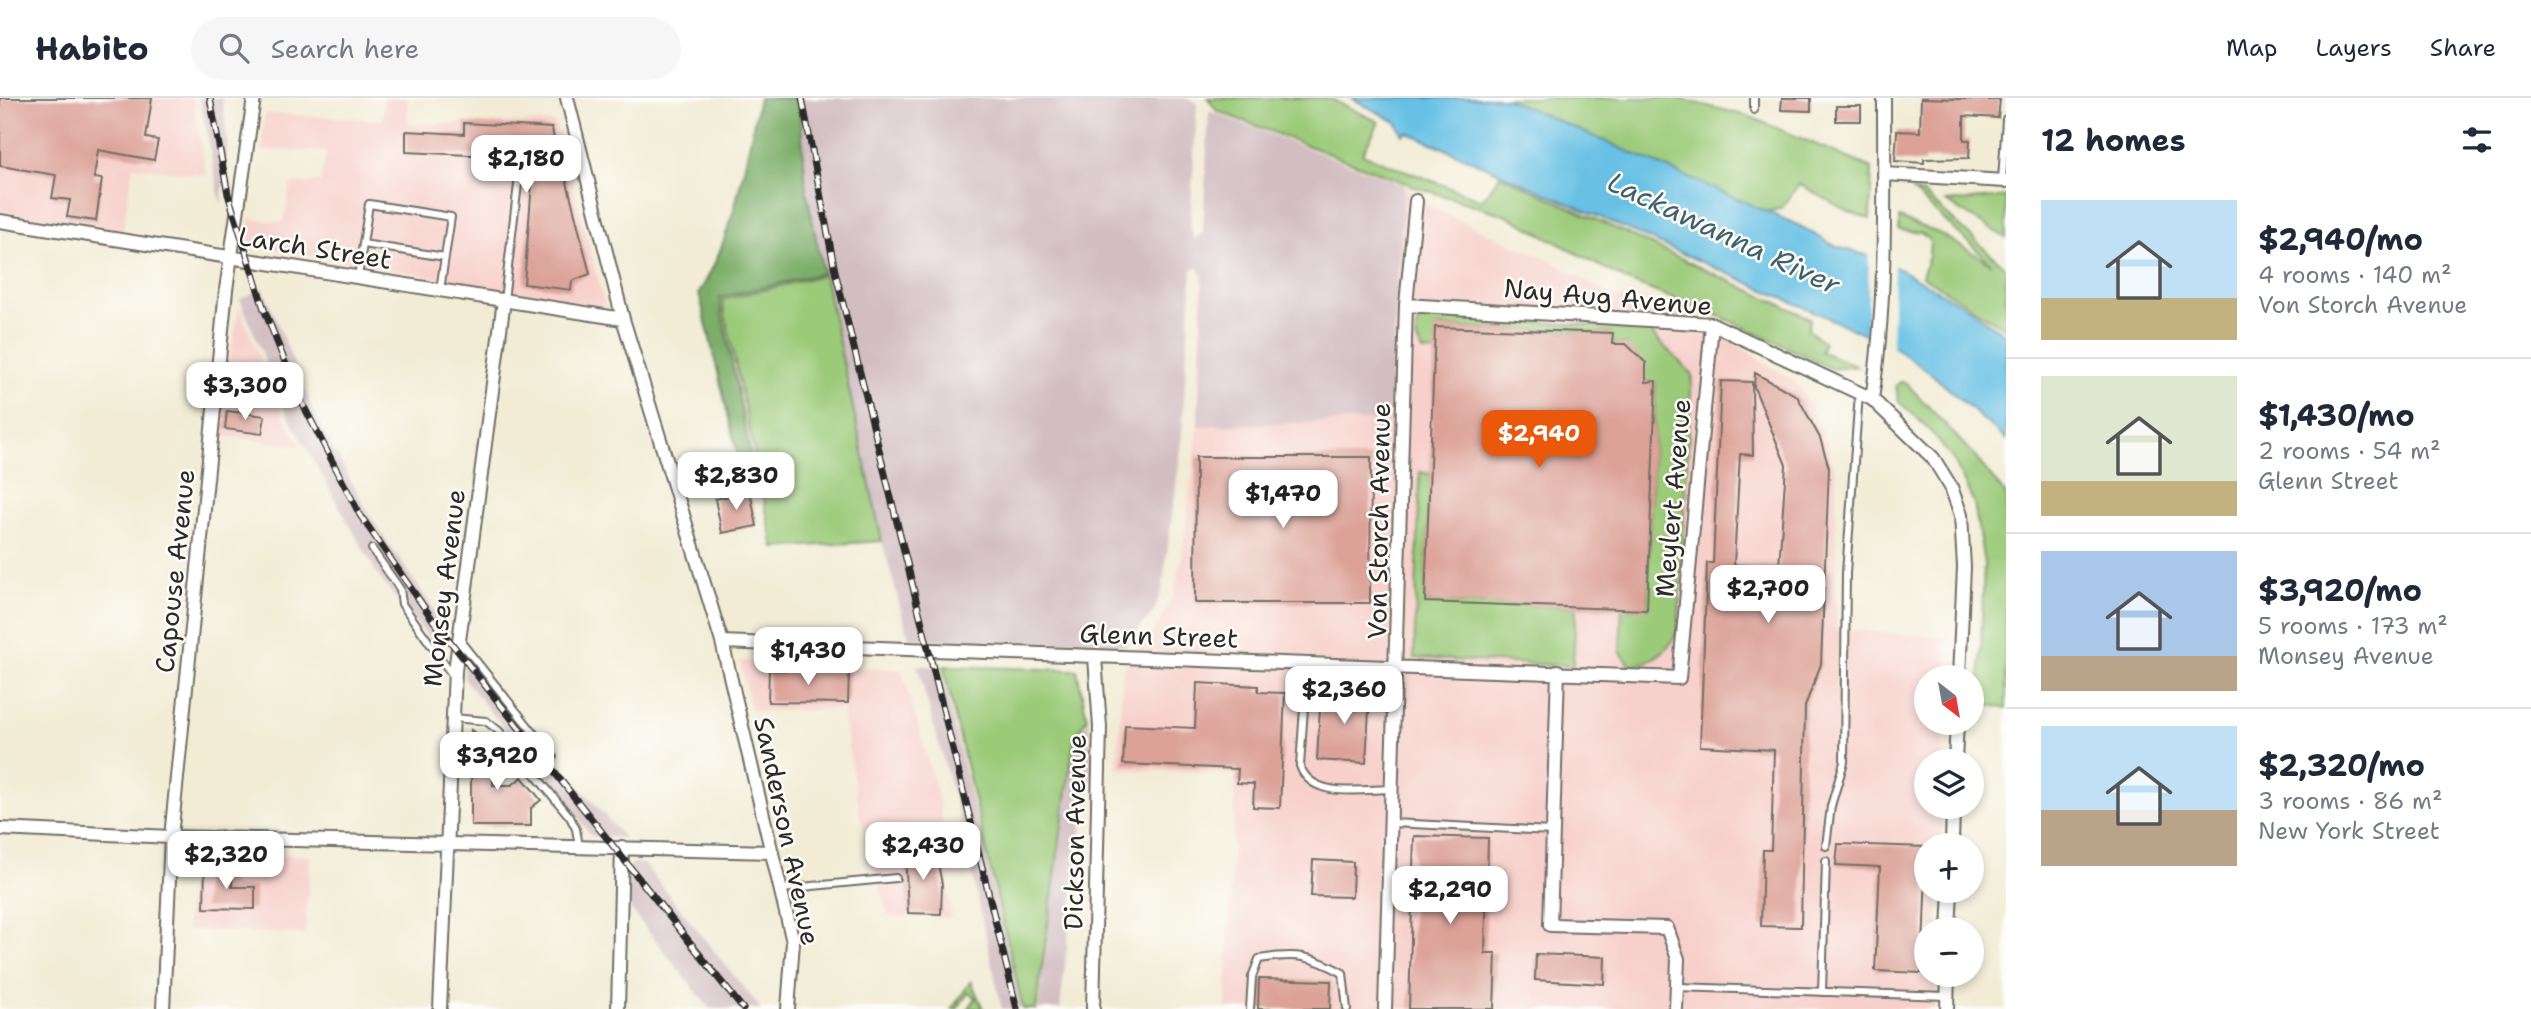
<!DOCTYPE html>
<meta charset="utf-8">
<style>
body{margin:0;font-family:"Shantell Sans",sans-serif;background:#f6f6f7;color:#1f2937;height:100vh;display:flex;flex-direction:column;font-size:26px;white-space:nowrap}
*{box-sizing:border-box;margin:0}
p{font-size:23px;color:#747a83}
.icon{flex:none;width:38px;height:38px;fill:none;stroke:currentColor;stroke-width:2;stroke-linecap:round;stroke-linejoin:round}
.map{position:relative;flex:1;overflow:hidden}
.side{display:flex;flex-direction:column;background:#fff;width:525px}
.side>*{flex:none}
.needle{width:46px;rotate:149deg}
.fabs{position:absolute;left:1914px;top:567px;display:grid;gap:14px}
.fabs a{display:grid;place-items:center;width:70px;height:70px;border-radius:50%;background:#fff;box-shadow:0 4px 10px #0003;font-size:35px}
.price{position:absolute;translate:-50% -60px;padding:0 16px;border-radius:14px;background:#fff;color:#222;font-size:23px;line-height:46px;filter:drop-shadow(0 2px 4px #0008)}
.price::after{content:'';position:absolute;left:50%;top:42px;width:21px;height:16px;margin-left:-10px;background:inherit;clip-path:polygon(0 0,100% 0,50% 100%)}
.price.current{background:#ea580c;color:#fff}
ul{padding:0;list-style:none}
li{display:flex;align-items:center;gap:21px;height:175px;padding:0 35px}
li+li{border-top:2px solid #e0e1e3}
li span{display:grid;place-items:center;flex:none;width:196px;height:140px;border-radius:0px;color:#555}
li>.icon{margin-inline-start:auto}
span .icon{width:84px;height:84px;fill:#fffc;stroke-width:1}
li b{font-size:30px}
h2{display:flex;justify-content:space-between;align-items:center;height:84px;padding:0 35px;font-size:30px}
header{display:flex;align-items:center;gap:42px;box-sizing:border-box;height:98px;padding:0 35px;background:#fff;border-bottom:2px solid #e0e1e3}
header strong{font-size:33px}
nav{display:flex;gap:38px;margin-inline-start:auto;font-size:24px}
.search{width:490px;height:63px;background:#f6f6f7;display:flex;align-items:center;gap:18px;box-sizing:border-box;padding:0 24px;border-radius:38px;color:#747a83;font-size:26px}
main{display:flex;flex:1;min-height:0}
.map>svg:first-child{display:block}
.built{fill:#f7d0cb;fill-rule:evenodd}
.industrial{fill:#d2bec2}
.green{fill:#9bca79;stroke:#637a52;stroke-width:2}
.forest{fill:#7cae69;stroke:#546c4a;stroke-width:2}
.water{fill:#67c1e5;stroke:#497688;stroke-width:2}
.pier{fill:#f2ecd5}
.building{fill:#dca197}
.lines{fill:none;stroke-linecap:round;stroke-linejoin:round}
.service-casing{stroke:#716f66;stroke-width:10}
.minor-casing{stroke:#716f66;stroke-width:16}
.service{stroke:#fff;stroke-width:6}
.minor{stroke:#fff;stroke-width:12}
.rail-casing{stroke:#2b2b2b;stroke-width:7}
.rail{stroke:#fdfcf7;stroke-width:4.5;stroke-dasharray:13;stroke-linecap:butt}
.labels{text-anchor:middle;stroke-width:5;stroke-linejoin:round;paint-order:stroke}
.street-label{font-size:26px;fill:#2b2b2b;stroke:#fdfcf7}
.water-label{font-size:28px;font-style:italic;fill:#40606c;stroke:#fdfcf7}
</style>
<header>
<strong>Habito</strong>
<div class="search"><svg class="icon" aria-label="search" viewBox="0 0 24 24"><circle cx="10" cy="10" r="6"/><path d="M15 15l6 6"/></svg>Search here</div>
<nav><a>Map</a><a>Layers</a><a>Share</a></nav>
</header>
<main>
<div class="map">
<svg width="2006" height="911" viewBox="0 0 2006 911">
<rect width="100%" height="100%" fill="#fdfcf7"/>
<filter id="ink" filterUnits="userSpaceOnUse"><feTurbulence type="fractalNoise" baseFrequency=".0143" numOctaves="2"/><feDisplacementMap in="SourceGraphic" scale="14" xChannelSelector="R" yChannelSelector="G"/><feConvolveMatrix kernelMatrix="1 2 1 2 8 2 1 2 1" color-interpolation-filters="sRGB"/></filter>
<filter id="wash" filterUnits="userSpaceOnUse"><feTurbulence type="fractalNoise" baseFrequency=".00686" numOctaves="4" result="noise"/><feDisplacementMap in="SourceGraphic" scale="28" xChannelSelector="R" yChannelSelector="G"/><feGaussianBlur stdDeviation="1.57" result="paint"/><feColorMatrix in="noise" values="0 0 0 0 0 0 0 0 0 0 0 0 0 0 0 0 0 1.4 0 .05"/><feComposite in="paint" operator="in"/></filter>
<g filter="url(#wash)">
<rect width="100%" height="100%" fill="#f2ecd5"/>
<path class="built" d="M0,0H193L206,78L133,68L123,134L0,113Z
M384,0H408V26L555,24L606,210L246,146L250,121L283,124L291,86L320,84L327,53H261L265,15L383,22Z
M818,0H1187L1197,6L1190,127L1194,141L1203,135L1209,13L1404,87L1431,110L1551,163L1614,199L1677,209L1796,284L1820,327L1836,373V531L1947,540L1945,579H1927V625H1944L1943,663H1927V709H1942L1941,747H1927V793H1939L1938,831H1927V877H1937L1936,911H1226L1236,676L1117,671L1123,572L1158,528L1173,497L1182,461L1198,328L1202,173L1199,169L1190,173L1181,350L1162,492L1153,514L1125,548ZM1432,219L1646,230L1692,276L1651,563L1647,512L1656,283L1646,265L1613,235L1435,229L1417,244L1416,229ZM1420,374L1430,376L1425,504L1414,559Z
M239,208L283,317L301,348L216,337Z
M740,563L902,572L940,705L951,820L888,818L859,713L842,611L751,613Z
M192,752L310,758L305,836L186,832Z"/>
<path class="industrial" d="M200,0H222L228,44L221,107Z
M799,0H1186L1197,6L1190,127L1194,141L1203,135L1209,13L1404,87L1388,322L1198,328L1203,181L1199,169L1192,170L1181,350L1162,492L1153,514L1125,548L909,541L882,443L806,91Z
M263,190L314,315L368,415L443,525L436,549L379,479L286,314L240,201Z
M464,554L624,740L592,738L464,581Z
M917,567L940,569L1021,911H1002L960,722Z
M1089,622L1092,673L1078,752L1060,911H1038L1067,688L1076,642Z
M634,765L644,766L761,911H710L628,808V770Z"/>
<path class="green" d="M1208,0H1329L1379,24L1362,56L1482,102L1500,77L1810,220L1808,232L1824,244L1821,254L1858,268L1832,271L1722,219L1630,184L1508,118L1416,89L1217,13Z
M1505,0H1676L1748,18L1872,70L1870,121L1849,114L1799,86L1782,110L1766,114Z
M1914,94L1924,96L2006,170V231L1922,178L1929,158L1930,143L1921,135L1899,132V120L1938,135L1992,166Z
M2006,99V140L1946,104Z
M824,177L882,443L774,450L722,202Z
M1432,219L1646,230L1692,276L1678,531C1671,553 1653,562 1631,570L1620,553L1622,511H1647L1656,284H1646L1626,246H1612V235L1436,229L1435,254L1423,253C1415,241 1413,234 1421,221Z
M1900,284L1906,285L1971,354L2006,397V611L1979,604L1984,466L1974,405L1954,363L1927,329L1899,304L1896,288Z
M1420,374L1430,376L1425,504L1576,509L1573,568L1414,560Z
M943,568L1077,572L1087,620L1074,642L1036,911H1023Z
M971,883L983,911H968L976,900L968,895L957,911H952Z"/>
<path class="forest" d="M759,0H799L806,91L823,175L719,200L756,383L744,384L699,195C734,138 745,65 759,0Z"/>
<path class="water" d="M1351,0H1505L1800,128L1837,149L1866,157L1899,171L1972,212L2006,238V342L1934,278L1894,249L1407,34L1403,37L1396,24Z"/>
<path class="pier" d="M1869,154L1894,165L1892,252L1867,242Z"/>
<g id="blocks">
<path class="building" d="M0,0H152L146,40L158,42L154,62L98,52L94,80L102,81L96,123L67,119L70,102L52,100L56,77L0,68Z
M1782,0H1811V13L1781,12Z
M1921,0L2000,2L1998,20L1964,18V42H1970L1969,60L1924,61V65L1895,63L1897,33L1920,34Z
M1836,8H1861V23H1836Z
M464,25L552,30L557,60H561L590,176L572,183L571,192L524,186L534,60L406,54V33L464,36Z
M1435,229L1613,235L1612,246H1626L1646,265V284L1656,283L1647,512L1425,504Z
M1755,275L1797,298L1820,340L1829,370L1821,566L1805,608L1801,829L1761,828L1763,752H1771L1774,652L1700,648L1707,465H1713L1721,283L1752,284L1753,357L1740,356L1734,467L1779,469L1786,367L1754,289Z
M227,313L265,318L262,336L225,331Z
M1196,359H1371L1370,505H1195Z
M750,394L757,428L722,435L715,401Z
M769,572L849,573L848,605L768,604Z
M1197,585L1258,588V594L1285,595L1280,710L1253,709L1254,686L1237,685L1238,671L1123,666L1125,627L1195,630Z
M1321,591L1370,593L1366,665L1317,662Z
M471,632L493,647V687H512L522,679L541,702L531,710V728H471Z
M1414,738L1488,740L1485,855H1496L1494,911H1409Z
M1838,746L1927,749L1922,875L1875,873L1880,769L1836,767Z
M905,751H935L942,786L941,816L908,815Z
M1313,762L1353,764L1352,799L1311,798Z
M205,768L233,769L232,789H255V811L204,810Z
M1536,856L1605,859L1604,886L1535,882Z
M1259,881L1331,883L1330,911H1258Z"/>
</g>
</g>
<g filter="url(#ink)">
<use href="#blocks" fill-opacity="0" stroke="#716f66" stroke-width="2"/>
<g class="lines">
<defs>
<path id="service" d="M1754,12V0
M2002,83L2006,21
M363,146L445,159
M358,179L369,106L451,119L440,192
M504,202L519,78
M372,451L400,491L402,506L453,578
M460,543L553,659
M1307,566L1300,668C1312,702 1363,691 1392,691
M453,620L486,623L499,633L570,719L576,731L579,748
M1392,725L1553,733
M1826,748L1831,708L1844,664L1846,475L1859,295
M781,791L896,780
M1677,889L1947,898
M1822,894L1826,763
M1250,911L1252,879L1259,861C1297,855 1310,857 1343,875L1347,911"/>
<path id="minor" d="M567,0L623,221L722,544L793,844L788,911
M1884,76L2006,83
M0,123L623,221
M1406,207L1712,226L1872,301L1933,360L1951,389L1961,417L1964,469L1959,579
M1872,301C1887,203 1884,100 1884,0
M722,544L1679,580L1712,226
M1558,573L1550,827L1667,830L1678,861L1676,911
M1955,663L1957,625
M0,731L171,739L772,754
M1952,747L1953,709
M1949,831L1951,793
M163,911L171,739L226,192L254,0
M440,911L455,573L504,202
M618,911L622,749
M1093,911L1100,629L1095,559
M1385,911L1406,207L1416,103
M1947,911L1948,877"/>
</defs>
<use href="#service" class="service-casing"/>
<use href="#minor" class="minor-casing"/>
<use href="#service" class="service"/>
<use href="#minor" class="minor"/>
<defs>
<path id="rail" d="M210,0L228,96L264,211L298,297L360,417L433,522L743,911
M802,0L835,173L1017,911"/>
</defs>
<use href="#rail" class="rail-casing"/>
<use href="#rail" class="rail"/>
</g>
</g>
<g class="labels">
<g class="street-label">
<text transform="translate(315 150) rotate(9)" y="9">Larch Street</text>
<text transform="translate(1608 199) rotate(5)" y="9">Nay Aug Avenue</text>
<text transform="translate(1673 400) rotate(-85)" y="9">Meylert Avenue</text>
<text transform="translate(1379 423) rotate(-89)" y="9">Von Storch Avenue</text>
<text transform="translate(175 473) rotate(-84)" y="9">Capouse Avenue</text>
<text transform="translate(444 490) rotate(-83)" y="9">Monsey Avenue</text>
<text transform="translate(1159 538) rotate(2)" y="9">Glenn Street</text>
<text transform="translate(787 733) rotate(78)" y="9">Sanderson Avenue</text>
<text transform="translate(1075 734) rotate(-89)" y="9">Dickson Avenue</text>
</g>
<g class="water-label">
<text transform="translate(1724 135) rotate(25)" y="10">Lackawanna River</text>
</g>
</g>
</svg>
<div class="fabs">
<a><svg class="needle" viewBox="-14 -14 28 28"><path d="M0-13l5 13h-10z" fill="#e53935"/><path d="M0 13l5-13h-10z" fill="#747a83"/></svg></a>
<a><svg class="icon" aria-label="layers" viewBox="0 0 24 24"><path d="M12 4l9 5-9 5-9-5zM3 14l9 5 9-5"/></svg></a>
<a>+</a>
<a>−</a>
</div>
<b class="price" style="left:526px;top:97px">$2,180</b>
<b class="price" style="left:245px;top:324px">$3,300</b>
<b class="price current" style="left:1539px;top:372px">$2,940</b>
<b class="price" style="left:736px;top:414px">$2,830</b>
<b class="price" style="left:1283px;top:432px">$1,470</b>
<b class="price" style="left:1768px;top:527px">$2,700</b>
<b class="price" style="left:808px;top:589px">$1,430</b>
<b class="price" style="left:1344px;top:628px">$2,360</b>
<b class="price" style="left:497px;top:694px">$3,920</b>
<b class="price" style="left:923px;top:784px">$2,430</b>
<b class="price" style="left:226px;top:793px">$2,320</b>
<b class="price" style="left:1450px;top:828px">$2,290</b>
</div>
<section class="side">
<h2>12 homes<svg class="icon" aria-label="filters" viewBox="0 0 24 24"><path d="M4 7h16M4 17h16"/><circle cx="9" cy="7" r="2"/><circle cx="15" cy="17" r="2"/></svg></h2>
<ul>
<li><span style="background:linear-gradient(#bfe0f5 70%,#c2b280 0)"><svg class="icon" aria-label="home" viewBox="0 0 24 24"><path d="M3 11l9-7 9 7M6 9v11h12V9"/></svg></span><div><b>$2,940/mo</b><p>4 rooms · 140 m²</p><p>Von Storch Avenue</p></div></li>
<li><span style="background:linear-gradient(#dfe7d0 75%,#c2b280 0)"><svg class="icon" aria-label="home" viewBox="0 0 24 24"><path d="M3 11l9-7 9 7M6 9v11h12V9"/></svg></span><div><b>$1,430/mo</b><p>2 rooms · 54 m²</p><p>Glenn Street</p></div></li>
<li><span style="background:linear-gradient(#a9c7e8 75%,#b9a48a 0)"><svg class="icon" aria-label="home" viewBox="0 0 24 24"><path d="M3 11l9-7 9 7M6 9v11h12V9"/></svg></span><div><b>$3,920/mo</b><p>5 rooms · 173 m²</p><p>Monsey Avenue</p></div></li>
<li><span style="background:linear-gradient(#bfe0f5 60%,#b9a48a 0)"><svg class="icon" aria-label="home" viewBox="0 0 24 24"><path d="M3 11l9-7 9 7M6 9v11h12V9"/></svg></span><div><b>$2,320/mo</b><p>3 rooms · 86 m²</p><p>New York Street</p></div></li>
</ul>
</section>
</main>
